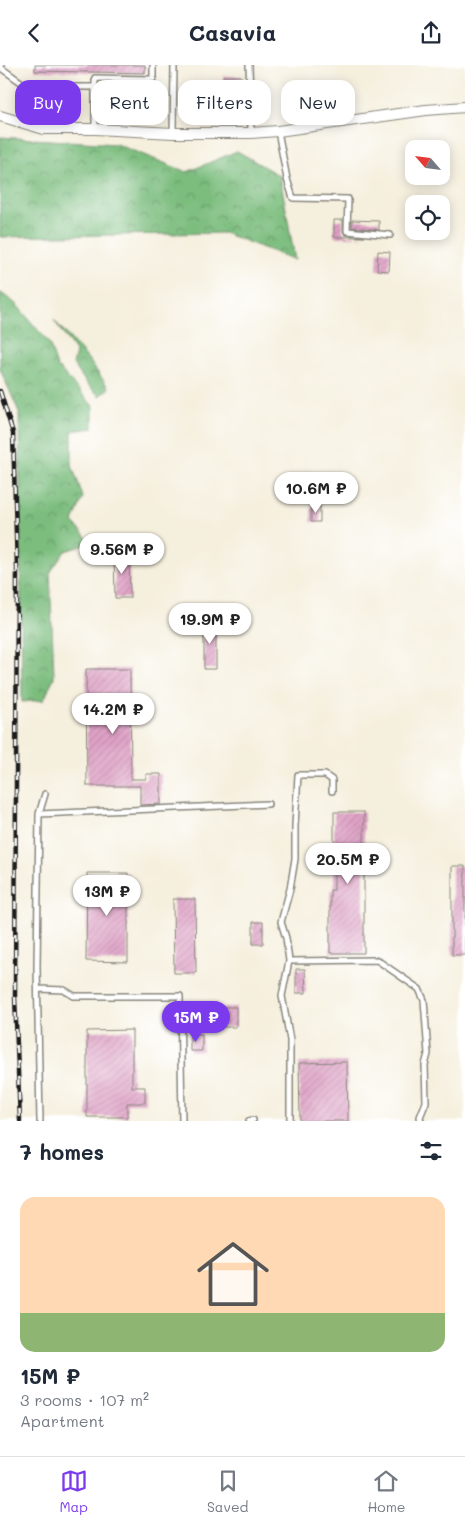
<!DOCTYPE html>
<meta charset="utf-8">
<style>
body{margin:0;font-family:Mali,sans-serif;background:#f6f6f7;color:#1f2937;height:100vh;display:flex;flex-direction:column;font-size:19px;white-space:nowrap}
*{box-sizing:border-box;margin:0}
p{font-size:16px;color:#747a83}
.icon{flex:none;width:28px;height:28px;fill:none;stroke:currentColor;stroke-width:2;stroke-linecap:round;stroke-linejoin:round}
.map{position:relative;height:1056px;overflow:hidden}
.drawer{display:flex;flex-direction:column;background:#fff;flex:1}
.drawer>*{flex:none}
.top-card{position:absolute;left:15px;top:15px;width:435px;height:45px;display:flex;gap:10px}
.needle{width:32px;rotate:298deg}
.controls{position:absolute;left:405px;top:75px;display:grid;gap:10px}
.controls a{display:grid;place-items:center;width:45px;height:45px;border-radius:10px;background:#fff;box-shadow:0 2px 12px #0003;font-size:25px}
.price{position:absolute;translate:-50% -42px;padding:0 11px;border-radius:18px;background:#fff;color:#222;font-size:16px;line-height:32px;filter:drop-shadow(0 1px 2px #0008)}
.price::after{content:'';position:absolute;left:50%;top:30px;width:15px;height:11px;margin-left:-8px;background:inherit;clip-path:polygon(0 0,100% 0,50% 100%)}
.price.current{background:#7c3aed;color:#fff}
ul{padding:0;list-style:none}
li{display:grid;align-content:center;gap:10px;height:265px;padding:0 20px}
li+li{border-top:1px solid #e0e1e3}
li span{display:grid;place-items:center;height:155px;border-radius:15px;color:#555}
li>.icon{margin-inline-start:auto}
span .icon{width:90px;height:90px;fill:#fffc;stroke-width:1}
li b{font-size:21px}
h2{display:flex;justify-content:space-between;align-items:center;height:60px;padding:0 20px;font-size:21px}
.pill{padding:0 18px;border-radius:15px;background:#fff;box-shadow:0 2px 12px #0003;font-size:18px;line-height:45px}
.pill.current{background:#7c3aed;color:#fff}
header{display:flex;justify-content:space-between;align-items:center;height:65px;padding:0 20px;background:#fff;font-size:22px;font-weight:800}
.menu{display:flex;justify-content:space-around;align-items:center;height:70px;border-top:1px solid #e0e1e3;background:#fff;font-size:14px;color:#747a83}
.menu a{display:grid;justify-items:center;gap:2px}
.menu .current{color:#7c3aed}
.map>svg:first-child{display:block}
.forest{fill:url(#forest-crowns);stroke:#4c6c4d}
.building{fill:url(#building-hatch)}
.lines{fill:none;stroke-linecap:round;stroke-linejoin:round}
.service-casing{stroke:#88867c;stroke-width:8}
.minor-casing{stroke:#88867c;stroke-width:12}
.service{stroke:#fff;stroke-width:5}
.minor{stroke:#fff;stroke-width:10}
.rail-casing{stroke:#1c1c1c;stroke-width:4.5}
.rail{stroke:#fff;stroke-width:2.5;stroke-dasharray:8;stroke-linecap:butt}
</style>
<header><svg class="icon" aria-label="back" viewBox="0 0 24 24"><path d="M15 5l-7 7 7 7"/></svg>Casavia<svg class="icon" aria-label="share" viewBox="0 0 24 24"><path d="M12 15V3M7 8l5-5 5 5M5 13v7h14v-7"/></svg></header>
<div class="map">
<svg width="465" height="1056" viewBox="0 0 465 1056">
<defs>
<pattern id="forest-crowns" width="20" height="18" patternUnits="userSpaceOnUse" patternTransform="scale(1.25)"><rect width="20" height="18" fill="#7cbd7e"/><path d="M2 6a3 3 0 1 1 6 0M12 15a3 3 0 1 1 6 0" fill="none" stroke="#659966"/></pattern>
<pattern id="building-hatch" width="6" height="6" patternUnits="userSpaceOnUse" patternTransform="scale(1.25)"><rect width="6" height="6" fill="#dfa2c6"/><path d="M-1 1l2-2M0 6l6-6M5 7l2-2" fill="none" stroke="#bf8baa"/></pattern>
</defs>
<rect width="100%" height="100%" fill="#fff"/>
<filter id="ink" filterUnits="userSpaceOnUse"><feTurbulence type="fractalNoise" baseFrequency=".02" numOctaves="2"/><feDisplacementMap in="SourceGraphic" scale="10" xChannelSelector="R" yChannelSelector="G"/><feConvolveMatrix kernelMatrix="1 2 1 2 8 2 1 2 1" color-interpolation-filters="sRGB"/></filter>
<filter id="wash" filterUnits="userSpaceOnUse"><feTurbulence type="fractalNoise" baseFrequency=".0096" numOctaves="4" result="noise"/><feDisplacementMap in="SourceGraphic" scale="20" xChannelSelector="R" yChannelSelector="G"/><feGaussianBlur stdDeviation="1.12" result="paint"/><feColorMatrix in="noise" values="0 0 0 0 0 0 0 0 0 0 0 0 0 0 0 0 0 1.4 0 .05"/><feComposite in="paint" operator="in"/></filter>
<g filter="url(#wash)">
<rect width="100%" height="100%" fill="#f5efdd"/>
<path class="forest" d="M0,72L116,79L187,107L237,86L280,111L295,195L224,168L0,172Z
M0,227L16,239L49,278L57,301L93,341V363L72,366V400L83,432L73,457L91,478L65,486L50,508L54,612L44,635L22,637L19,347L0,304Z
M54,255L88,294L109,323L99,331L87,319L73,299L76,288Z"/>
<g id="blocks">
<path class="building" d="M35,0H145V8L35,6Z
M223,11H241L242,26H223Z
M334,155H343V166L345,170L365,172H334Z
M352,155L379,156V165L352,162Z
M378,186L390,187L389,206L377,205Z
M311,441H320V457H311Z
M114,488H129L130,533H115Z
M204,557H216V604H204Z
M86,604H130L131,714H146V709H161V739L140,740V721H87Z
M334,747H364V888H330V825H334Z
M452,801H465V890H452Z
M87,808H128V897L86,896Z
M173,834H195L196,908H174Z
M253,857H263V879H253Z
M296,904H305L306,928H296Z
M223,942H236V962H223Z
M132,965V1022H145V1038H127V1052H87V966Z
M190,969H202V986H190Z
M347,997L348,1056H300L299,998Z"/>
</g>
</g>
<g filter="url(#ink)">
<use href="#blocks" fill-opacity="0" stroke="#88867c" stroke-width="1"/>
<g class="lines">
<defs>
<path id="service" d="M1,0V3L28,22H95
M249,0L251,68
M95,64V13L153,14V0
M278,66L287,114L293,133L348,134L347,166L390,170
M173,68L174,0
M39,749L268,739
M289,896L377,895L419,924L424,935L428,989L425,1000L426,1037L420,1052L421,1056
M38,924L64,925L74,931H180L182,1056
M40,1056L37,902L39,749L45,729
M249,1056L253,1055
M290,1056V975L282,931L289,896L286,873L281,857L290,824L295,794V761L298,710H325L332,715V726"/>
<path id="minor" d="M0,51L44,64H95L173,68H251L278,66L426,45L465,42"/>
</defs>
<use href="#service" class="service-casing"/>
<use href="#minor" class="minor-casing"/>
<use href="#service" class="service"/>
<use href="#minor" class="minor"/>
<defs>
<path id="rail" d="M0,326L13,368L17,504L15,931L20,1056"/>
</defs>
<use href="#rail" class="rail-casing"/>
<use href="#rail" class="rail"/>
</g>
</g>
</svg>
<div class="controls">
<a><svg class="needle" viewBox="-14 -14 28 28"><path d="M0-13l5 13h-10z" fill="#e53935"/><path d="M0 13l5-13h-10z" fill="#747a83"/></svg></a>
<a><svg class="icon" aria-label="locate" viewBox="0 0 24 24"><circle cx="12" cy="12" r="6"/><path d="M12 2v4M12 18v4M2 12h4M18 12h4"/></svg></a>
</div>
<b class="price" style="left:316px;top:449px">10.6M ₽</b>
<b class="price" style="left:122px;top:510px">9.56M ₽</b>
<b class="price" style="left:210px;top:580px">19.9M ₽</b>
<b class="price" style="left:113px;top:670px">14.2M ₽</b>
<b class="price" style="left:348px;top:820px">20.5M ₽</b>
<b class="price" style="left:107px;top:852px">13M ₽</b>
<b class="price current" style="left:196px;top:978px">15M ₽</b>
<div class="top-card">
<a class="pill current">Buy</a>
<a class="pill">Rent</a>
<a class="pill">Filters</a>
<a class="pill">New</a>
</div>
</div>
<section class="drawer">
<h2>7 homes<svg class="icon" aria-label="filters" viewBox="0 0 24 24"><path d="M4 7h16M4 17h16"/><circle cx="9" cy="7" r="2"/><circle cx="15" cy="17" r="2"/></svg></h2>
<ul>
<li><span style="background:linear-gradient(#ffd9b3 75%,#8fb573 0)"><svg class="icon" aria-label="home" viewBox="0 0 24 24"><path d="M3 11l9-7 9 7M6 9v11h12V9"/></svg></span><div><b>15M ₽</b><p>3 rooms · 107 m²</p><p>Apartment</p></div></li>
</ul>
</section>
<nav class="menu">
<a class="current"><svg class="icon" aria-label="map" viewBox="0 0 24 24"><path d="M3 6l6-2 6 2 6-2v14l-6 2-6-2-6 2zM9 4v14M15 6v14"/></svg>Map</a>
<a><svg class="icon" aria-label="saved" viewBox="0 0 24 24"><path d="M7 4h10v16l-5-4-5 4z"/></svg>Saved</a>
<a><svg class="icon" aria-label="home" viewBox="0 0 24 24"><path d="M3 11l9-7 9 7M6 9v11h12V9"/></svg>Home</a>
</nav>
